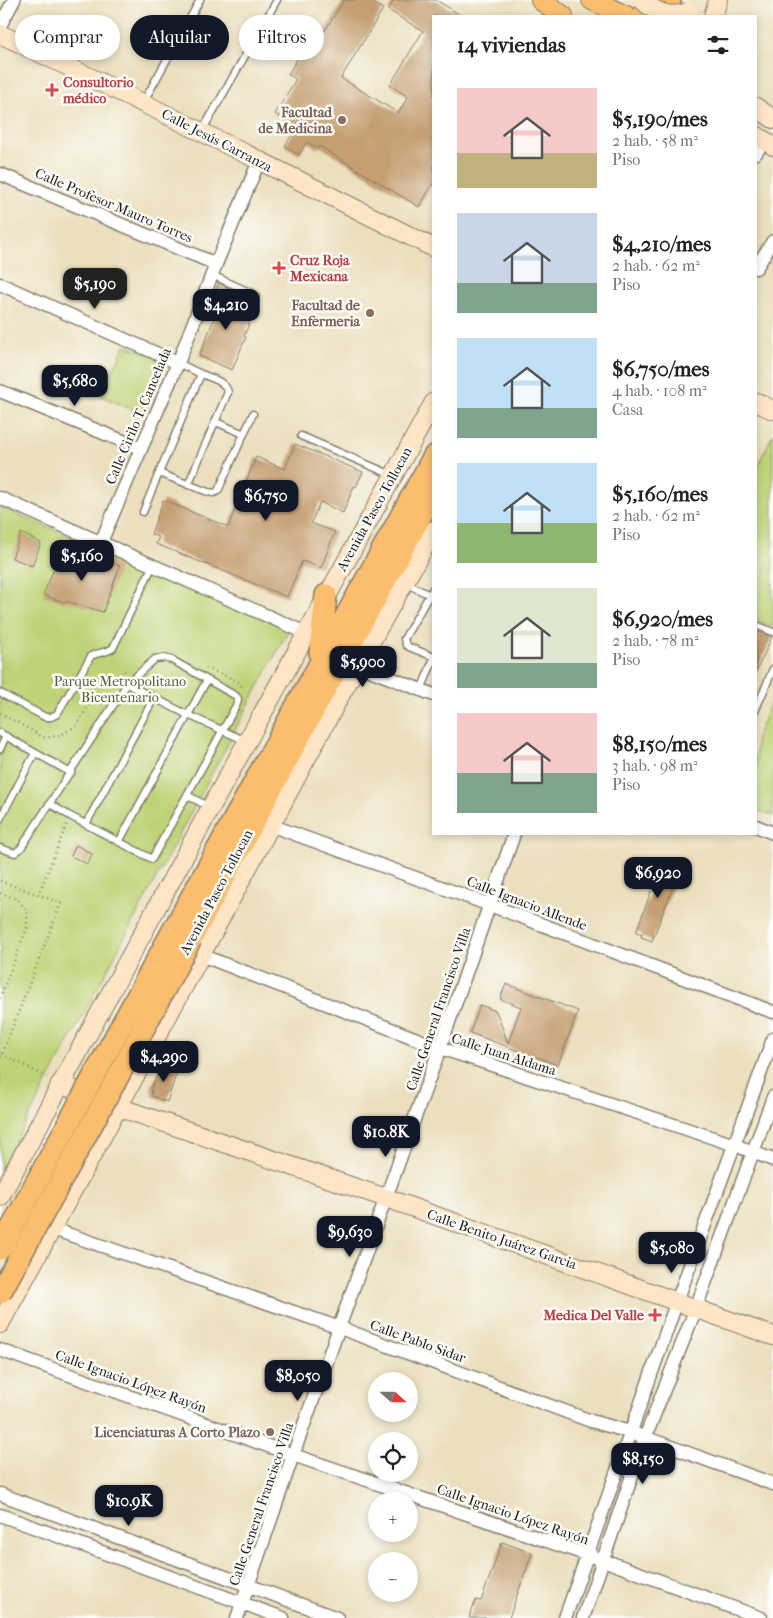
<!DOCTYPE html>
<html lang="es">
<meta charset="utf-8">
<style>
body{margin:0;font-family:"IM FELL French Canon",serif;background:#f6f6f6;color:#222;height:100vh;display:flex;flex-direction:column;font-size:19px;white-space:nowrap}
*{box-sizing:border-box;margin:0}
p{font-size:16px;color:#767676}
.icon{flex:none;width:28px;height:28px;fill:none;stroke:currentColor;stroke-width:2;stroke-linecap:round;stroke-linejoin:round}
.map{position:relative;flex:1;overflow:hidden}
.drawer{position:absolute;left:432px;top:15px;width:325px;height:820px;display:flex;flex-direction:column;background:#fff;border-radius:0px;box-shadow:0 2px 8px #0003}
.drawer>*{flex:none}
.hud{position:absolute;left:15px;top:15px;width:342px;height:45px;display:flex;gap:10px}
.needle{width:32px;rotate:111deg}
.controls{position:absolute;left:368px;top:1372px;display:grid;gap:10px}
.controls a{display:grid;place-items:center;width:50px;height:50px;border-radius:50%;background:#fff;box-shadow:0 2px 8px #0003;font-size:25px}
.price{position:absolute;translate:-50% -42px;padding:0 11px;border-radius:10px;background:#111827;color:#fff;font-size:16px;line-height:32px;filter:drop-shadow(0 1px 2px #0008)}
.price::after{content:'';position:absolute;left:50%;top:30px;width:15px;height:11px;margin-left:-8px;background:inherit;clip-path:polygon(0 0,100% 0,50% 100%)}
.price.selected{background:#222;color:#fff}
ul{padding:0;list-style:none}
li{display:flex;align-items:center;gap:15px;height:125px;padding:0 25px}
li span{display:grid;place-items:center;flex:none;width:140px;height:100px;border-radius:0px;color:#555}
li>.icon{margin-inline-start:auto}
span .icon{width:60px;height:60px;fill:#fffc;stroke-width:1}
li b{font-size:21px}
h2{display:flex;justify-content:space-between;align-items:center;height:60px;padding:0 25px;font-size:21px}
.pill{padding:0 18px;border-radius:22px;background:#fff;box-shadow:0 2px 8px #0003;font-size:18px;line-height:45px}
.pill.selected{background:#111827;color:#fff}
.map>svg:first-child{display:block}
.green{fill:#bed377;stroke:#6d784a}
.building{fill:#c59f72}
.lines{fill:none;stroke-linecap:round;stroke-linejoin:round}
.service-casing{stroke:#847e6d;stroke-width:9}
.minor-casing{stroke:#847e6d;stroke-width:15}
.secondary-casing{stroke:#847e6d;stroke-width:20}
.primary-casing{stroke:#847e6d;stroke-width:22}
.trunk-casing{stroke:#847e6d;stroke-width:24}
.path{stroke:#847e6d;stroke-width:2.5;stroke-dasharray:1 4;stroke-linecap:butt}
.service{stroke:#fff;stroke-width:6}
.minor{stroke:#fff;stroke-width:12}
.secondary{stroke:#fde5c5;stroke-width:18}
.primary{stroke:#fabe6e;stroke-width:20}
.trunk{stroke:#fabe6e;stroke-width:21}
.secondary-bridge-casing{stroke:#847e6d;stroke-width:20;stroke-linecap:butt}
.trunk-bridge-casing{stroke:#847e6d;stroke-width:24;stroke-linecap:butt}
.secondary-bridge{stroke:#fde5c5;stroke-width:18}
.trunk-bridge{stroke:#fabe6e;stroke-width:21}
.health-dot{fill:#e0444e;stroke:#fdfcf7;stroke-width:2}
.education-dot{fill:#8d6e63;stroke:#fdfcf7;stroke-width:2}
.labels{text-anchor:middle;stroke-width:5;stroke-linejoin:round;paint-order:stroke}
.health-label{font-size:14px;font-weight:bold;fill:#be3a42;stroke:#fdfcf7;text-anchor:start}
.education-label{font-size:14px;font-weight:bold;fill:#785e54;stroke:#fdfcf7;text-anchor:end}
.street-label{font-size:14px;fill:#1c1c1c;stroke:#fdfcf7}
.park-label{font-size:14px;fill:#555c3c;stroke:#fdfcf7}
</style>
<div class="map">
<svg width="773" height="1618" viewBox="0 0 773 1618">
<rect width="100%" height="100%" fill="#fdfcf7"/>
<filter id="ink" filterUnits="userSpaceOnUse"><feTurbulence type="fractalNoise" baseFrequency=".02" numOctaves="2"/><feDisplacementMap in="SourceGraphic" scale="10" xChannelSelector="R" yChannelSelector="G"/><feConvolveMatrix kernelMatrix="1 2 1 2 8 2 1 2 1" color-interpolation-filters="sRGB"/></filter>
<filter id="wash" filterUnits="userSpaceOnUse"><feTurbulence type="fractalNoise" baseFrequency=".0096" numOctaves="4" result="noise"/><feDisplacementMap in="SourceGraphic" scale="20" xChannelSelector="R" yChannelSelector="G"/><feGaussianBlur stdDeviation="1.12" result="paint"/><feColorMatrix in="noise" values="0 0 0 0 0 0 0 0 0 0 0 0 0 0 0 0 0 1.4 0 .05"/><feComposite in="paint" operator="in"/></filter>
<g filter="url(#wash)">
<rect width="100%" height="100%" fill="#ebdfbe"/>
<path class="green" d="M125,345L164,360L143,414L101,396Z
M773,434V627L756,620V469Z
M0,507L289,629L0,1171Z
M773,698V816L756,810V737Z"/>
<g id="blocks">
<path class="building" d="M344,0H369L383,9L341,78L398,113L408,97L390,85L423,31L388,10L394,0H436L462,16H434V182L419,207L319,146L318,149L307,142L299,155L285,146L296,128L275,114L296,79L288,74L301,53L308,57Z
M219,283L231,289L226,302L246,310L249,313L253,314L244,336L246,337L232,370L199,356L219,307L210,304Z
M295,444L363,472L356,487L354,486L343,513L320,502L311,523L335,532L321,568L302,561L287,597L156,544L159,537L151,534L163,500L228,527L256,457L285,469Z
M21,533L41,543L32,566L12,558Z
M61,552L96,566L99,557L120,566L103,612L66,601V603L43,595Z
M756,631L772,637L756,672Z
M76,845L92,854L87,864L71,856Z
M663,859L681,866L652,941L641,937L642,934L636,932Z
M506,984L578,1011L558,1065L470,1033L480,1005L496,1011L508,1043L521,1007L500,999Z
M163,1064L178,1069L167,1102L152,1096L151,1087Z
M502,1542L532,1553L509,1618H469L476,1600L481,1601Z"/>
</g>
</g>
<g filter="url(#ink)">
<use href="#blocks" fill-opacity="0" stroke="#847e6d" stroke-width="1"/>
<g class="lines">
<defs>
<path id="service" d="M144,101L200,0
M202,131L277,0
M212,275L254,294L256,296L251,309
M178,363L201,374L159,473L208,492L214,493L218,491L253,414
M216,422L244,434
M301,436L392,475
M188,485L228,392C225,381 211,378 201,374
M143,512L159,473
M405,583L434,597
M434,587L404,639L406,645L409,647L434,657
M756,625L773,632
M127,684L188,715L246,741
M421,690L434,658
M0,693L45,717H51L57,714L91,656C98,652 107,653 113,648L153,565
M756,709L773,669
M0,733L71,773
M0,749L6,736
M50,804L70,816L152,859L187,795
M0,819L35,753
M86,824L154,698
M119,842L207,680
M0,848L15,853L21,848L127,684L155,659L164,658L172,660L236,696L238,699L237,704L187,795L209,807"/>
<path id="minor" d="M0,26L14,0
M756,153L764,140
M0,174L216,264
M756,268L773,241
M0,284L178,363
M0,391L140,448
M0,498L306,633
M101,542L178,363L216,264L259,161
M357,665L434,695
M270,825L490,905L773,1012
M756,826L773,833
M201,955L440,1048L735,1145L773,1160
M53,1229L340,1328L591,1421L630,1432L773,1484
M0,1350L293,1455L603,1560L761,1618
M0,1494L337,1618
M0,1515L283,1618
M237,1618L293,1455L440,1048L514,834
M565,1618L677,1301L773,1039
M583,1618L645,1438L696,1308L773,1097"/>
<path id="secondary" d="M713,16L718,0
M0,34C146,103 290,176 434,248
M756,107L773,119
M756,135L773,146
M756,402L773,410
M60,1084L118,1107L386,1198L773,1336
M0,1197L211,807L434,402
M0,1324L201,955L341,694L434,530"/>
<path id="primary" d="M541,0L563,16
M592,0L626,16"/>
<path id="trunk" d="M643,16L650,0
M663,16L670,0
M320,653L326,595
M171,934L434,456
M191,939L311,715L434,492"/>
</defs>
<use href="#service" class="service-casing"/>
<use href="#minor" class="minor-casing"/>
<use href="#secondary" class="secondary-casing"/>
<use href="#primary" class="primary-casing"/>
<use href="#trunk" class="trunk-casing"/>
<path class="path" d="M206,668L238,681L243,688V689
M0,713L45,738L61,735L76,726L101,686L128,669
M0,881L61,903L0,1059
M0,893L17,899L27,911V928L0,998
M38,895L67,824
M2,1054L47,1077"/>
<use href="#service" class="service"/>
<use href="#minor" class="minor"/>
<use href="#secondary" class="secondary"/>
<use href="#primary" class="primary"/>
<use href="#trunk" class="trunk"/>
<defs>
<path id="secondary-bridge" d="M642,0C654,12 673,20 689,11"/>
<path id="trunk-bridge" d="M0,1249L171,934
M0,1293L127,1060L191,939"/>
</defs>
<use href="#secondary-bridge" class="secondary-bridge-casing"/>
<use href="#trunk-bridge" class="trunk-bridge-casing"/>
<use href="#secondary-bridge" class="secondary-bridge"/>
<use href="#trunk-bridge" class="trunk-bridge"/>
</g>
</g>
<g class="health-dot">
<path d="M49.5 82.5h5v5h5v5h-5v5h-5v-5h-5v-5h5z"/>
<path d="M276.5 260.5h5v5h5v5h-5v5h-5v-5h-5v-5h5z"/>
<path d="M652.5 1307.5h5v5h5v5h-5v5h-5v-5h-5v-5h5z"/>
</g>
<g class="education-dot">
<circle cx="342" cy="120" r="5"/>
<circle cx="370" cy="313" r="5"/>
<circle cx="270" cy="1432" r="5"/>
</g>
<g class="labels">
<g class="health-label">
<text x="63" y="87">Consultorio<tspan x="63" dy="16">médico</tspan></text>
<text x="290" y="265">Cruz Roja<tspan x="290" dy="16">Mexicana</tspan></text>
<text x="644" y="1320" text-anchor="end">Medica Del Valle</text>
</g>
<g class="education-label">
<text x="332" y="117">Facultad<tspan x="332" dy="16">de Medicina</tspan></text>
<text x="360" y="310">Facultad de<tspan x="360" dy="16">Enfermeria</tspan></text>
<text x="260" y="1437">Licenciaturas A Corto Plazo</text>
</g>
<g class="street-label">
<text transform="translate(217 140) rotate(27)" y="5">Calle Jesús Carranza</text>
<text transform="translate(114 205) rotate(23)" y="5">Calle Profesor Mauro Torres</text>
<text transform="translate(138 416) rotate(-67)" y="5">Calle Cirilo T. Cancelada</text>
<text transform="translate(374 509) rotate(-61)" y="5">Avenida Paseo Tollocan</text>
<text transform="translate(216 892) rotate(-62)" y="5">Avenida Paseo Tollocan</text>
<text transform="translate(527 903) rotate(21)" y="5">Calle Ignacio Allende</text>
<text transform="translate(438 1009) rotate(-71)" y="5">Calle General Francisco Villa</text>
<text transform="translate(504 1054) rotate(18)" y="5">Calle Juan Aldama</text>
<text transform="translate(502 1239) rotate(19)" y="5">Calle Benito Juárez Garcia</text>
<text transform="translate(418 1341) rotate(20)" y="5">Calle Pablo Sidar</text>
<text transform="translate(131 1381) rotate(20)" y="5">Calle Ignacio López Rayón</text>
<text transform="translate(261 1504) rotate(-71)" y="5">Calle General Francisco Villa</text>
<text transform="translate(513 1514) rotate(19)" y="5">Calle Ignacio López Rayón</text>
</g>
<g class="park-label">
<text x="120" y="686">Parque Metropolitano<tspan x="120" dy="16">Bicentenario</tspan></text>
</g>
</g>
</svg>
<div class="controls">
<a><svg class="needle" viewBox="-14 -14 28 28"><path d="M0-13l5 13h-10z" fill="#e53935"/><path d="M0 13l5-13h-10z" fill="#767676"/></svg></a>
<a><svg class="icon" aria-label="locate" viewBox="0 0 24 24"><circle cx="12" cy="12" r="6"/><path d="M12 2v4M12 18v4M2 12h4M18 12h4"/></svg></a>
<a>+</a>
<a>−</a>
</div>
<b class="price selected" style="left:95px;top:310px">$5,190</b>
<b class="price" style="left:226px;top:331px">$4,210</b>
<b class="price" style="left:75px;top:407px">$5,680</b>
<b class="price" style="left:266px;top:522px">$6,750</b>
<b class="price" style="left:82px;top:582px">$5,160</b>
<b class="price" style="left:363px;top:688px">$5,900</b>
<b class="price" style="left:658px;top:899px">$6,920</b>
<b class="price" style="left:164px;top:1083px">$4,290</b>
<b class="price" style="left:386px;top:1158px">$10.8K</b>
<b class="price" style="left:350px;top:1258px">$9,630</b>
<b class="price" style="left:672px;top:1274px">$5,080</b>
<b class="price" style="left:298px;top:1402px">$8,050</b>
<b class="price" style="left:643px;top:1485px">$8,150</b>
<b class="price" style="left:129px;top:1527px">$10.9K</b>
<div class="hud">
<a class="pill">Comprar</a>
<a class="pill selected">Alquilar</a>
<a class="pill">Filtros</a>
</div>
<section class="drawer">
<h2>14 viviendas<svg class="icon" aria-label="filters" viewBox="0 0 24 24"><path d="M4 7h16M4 17h16"/><circle cx="9" cy="7" r="2"/><circle cx="15" cy="17" r="2"/></svg></h2>
<ul>
<li><span style="background:linear-gradient(#f6c9c9 65%,#c2b280 0)"><svg class="icon" aria-label="home" viewBox="0 0 24 24"><path d="M3 11l9-7 9 7M6 9v11h12V9"/></svg></span><div><b>$5,190/mes</b><p>2 hab. · 58 m²</p><p>Piso</p></div></li>
<li><span style="background:linear-gradient(#c9d6e8 70%,#7fa58c 0)"><svg class="icon" aria-label="home" viewBox="0 0 24 24"><path d="M3 11l9-7 9 7M6 9v11h12V9"/></svg></span><div><b>$4,210/mes</b><p>2 hab. · 62 m²</p><p>Piso</p></div></li>
<li><span style="background:linear-gradient(#bfe0f5 70%,#7fa58c 0)"><svg class="icon" aria-label="home" viewBox="0 0 24 24"><path d="M3 11l9-7 9 7M6 9v11h12V9"/></svg></span><div><b>$6,750/mes</b><p>4 hab. · 108 m²</p><p>Casa</p></div></li>
<li><span style="background:linear-gradient(#bfe0f5 60%,#8fb573 0)"><svg class="icon" aria-label="home" viewBox="0 0 24 24"><path d="M3 11l9-7 9 7M6 9v11h12V9"/></svg></span><div><b>$5,160/mes</b><p>2 hab. · 62 m²</p><p>Piso</p></div></li>
<li><span style="background:linear-gradient(#dfe7d0 75%,#7fa58c 0)"><svg class="icon" aria-label="home" viewBox="0 0 24 24"><path d="M3 11l9-7 9 7M6 9v11h12V9"/></svg></span><div><b>$6,920/mes</b><p>2 hab. · 78 m²</p><p>Piso</p></div></li>
<li><span style="background:linear-gradient(#f6c9c9 60%,#7fa58c 0)"><svg class="icon" aria-label="home" viewBox="0 0 24 24"><path d="M3 11l9-7 9 7M6 9v11h12V9"/></svg></span><div><b>$8,150/mes</b><p>3 hab. · 98 m²</p><p>Piso</p></div></li>
</ul>
</section>
</div>
